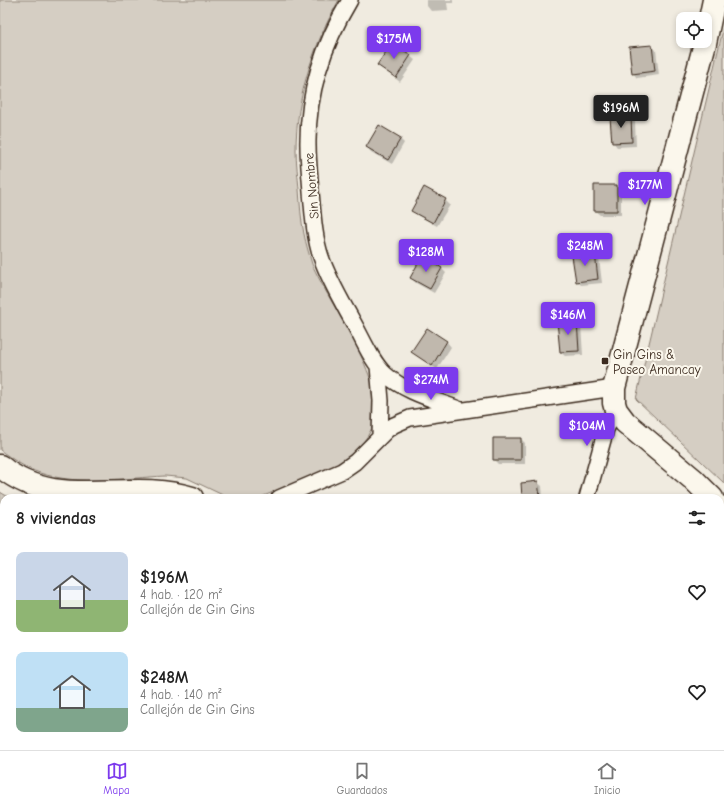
<!DOCTYPE html>
<html lang="es">
<meta charset="utf-8">
<style>
body{margin:0;font-family:"Comic Neue",sans-serif;background:#f2f2f2;color:#222;height:100vh;display:flex;flex-direction:column;font-size:15px;white-space:nowrap}
*{box-sizing:border-box;margin:0}
p{font-size:13px;color:#767676}
.icon{flex:none;width:22px;height:22px;fill:none;stroke:currentColor;stroke-width:2;stroke-linecap:round;stroke-linejoin:round}
.map{position:relative;flex:1;overflow:hidden}
.details{position:absolute;left:0px;top:494px;width:724px;height:256px;display:flex;flex-direction:column;background:#fff;border-radius:12px 12px 0 0;box-shadow:0 2px 6px #0003}
.details>*{flex:none}
.tools{position:absolute;left:676px;top:12px;display:grid;gap:8px}
.tools a{display:grid;place-items:center;width:36px;height:36px;border-radius:8px;background:#fff;box-shadow:0 2px 6px #0003;font-size:20px}
.price{position:absolute;translate:-50% -34px;padding:0 9px;border-radius:4px;background:#7c3aed;color:#fff;font-size:13px;line-height:26px;filter:drop-shadow(0 1px 2px #0008)}
.price::after{content:'';position:absolute;left:50%;top:24px;width:12px;height:9px;margin-left:-6px;background:inherit;clip-path:polygon(0 0,100% 0,50% 100%)}
.price.current{background:#222;color:#fff}
ul{padding:0;list-style:none}
li{display:flex;align-items:center;gap:12px;height:100px;padding:0 16px}
li span{display:grid;place-items:center;flex:none;width:112px;height:80px;border-radius:8px;color:#555}
li>.icon{margin-inline-start:auto}
span .icon{width:48px;height:48px;fill:#fffc;stroke-width:1}
li b{font-size:17px}
h2{display:flex;justify-content:space-between;align-items:center;height:48px;padding:0 16px;font-size:17px}
.dock{display:flex;justify-content:space-around;align-items:center;height:56px;border-top:1px solid #e0e0e0;background:#fff;font-size:11px;color:#767676}
.dock a{display:grid;justify-items:center;gap:2px}
.dock .current{color:#7c3aed}
.map>svg:first-child{display:block}
.green{fill:#d5cec3;stroke:#887c70}
.shadow{fill:#0003}
.building{fill:#c0b8ad;stroke:#3b2a1e}
.lines{fill:none;stroke-linecap:round;stroke-linejoin:round}
.street-casing{stroke:#3b2a1e;stroke-width:18}
.secondary-casing{stroke:#3b2a1e;stroke-width:25}
.path{stroke:#3b2a1e;stroke-width:2.5;stroke-dasharray:1 3;stroke-linecap:butt}
.street{stroke:#fbf7ec;stroke-width:15}
.secondary{stroke:#fbf7ec;stroke-width:22}
.poi-dot{fill:#3b2a1e;stroke:#fbf7ec;stroke-width:1.5}
.labels{text-anchor:middle;stroke-width:4;stroke-linejoin:round;paint-order:stroke}
.street-label{font-size:13px;fill:#3b2a1e;stroke:#fbf7ec}
.poi-label{font-size:13px;fill:#3b2a1e;stroke:#fbf7ec;text-anchor:start}
</style>
<div class="map">
<svg width="724" height="750" viewBox="0 0 724 750">
<rect width="100%" height="100%" fill="#f0ebe0"/>
<filter id="ink" filterUnits="userSpaceOnUse"><feTurbulence type="fractalNoise" baseFrequency=".025" numOctaves="2"/><feDisplacementMap in="SourceGraphic" scale="8" xChannelSelector="R" yChannelSelector="G"/><feConvolveMatrix kernelMatrix="1 2 1 2 8 2 1 2 1" color-interpolation-filters="sRGB"/></filter>
<g filter="url(#ink)">
<path class="green" d="M0,0H339C313,46 296,97 296,150C296,163 298,176 299,189C300,204 301,220 304,234C306,244 309,254 312,264C329,304 387,380 374,422C368,442 351,456 335,466L259,498H229L187,478L165,476C126,478 78,486 40,473C25,468 12,459 0,450Z
M724,25V483L636,399Z
M0,492L10,498H4V650L0,656Z"/>
<path class="shadow" d="M427,0H453V3H447L448,10L431,11L427,6Z
M652,46L656,50L659,75L637,78L633,73Z
M410,56L415,60L400,82L378,65Z
M630,117L635,122L636,146L617,147L613,142Z
M400,139L404,143L392,164L371,152L367,147Z
M617,186L621,190V215H600L595,211Z
M425,189L445,200L450,205L437,226L417,215L412,210Z
M594,254L599,258L602,283L581,285L577,281Z
M442,269L446,273L434,293L416,283L411,278Z
M576,321L581,325L583,355L565,356L560,352Z
M427,329L447,342L451,347L437,369L417,356L412,352Z
M494,439H521L525,443V464H498L494,460Z
M537,482L542,486L543,498H523Z
M724,623V655H720V624Z
M0,724H4V746H26V750H0Z"/>
<path class="building" d="M392,43L411,55L396,78L377,65Z
M652,45L655,71L632,74L629,47Z
M631,116L632,142L612,143L610,117Z
M379,125L401,138L388,160L366,147Z
M594,185H617V211H594Z
M424,187L446,199L433,223L411,211Z
M595,253L598,279L576,282L572,256Z
M422,256L442,268L430,289L410,278Z
M577,320L579,351L560,352L557,321Z
M427,328L447,341L432,366L411,352Z
M493,438H521V460H493Z
M538,481L540,498H522L521,483Z"/>
<g class="lines">
<defs>
<path id="street" d="M350,0C323,45 307,93 308,146C308,161 310,177 311,192C313,214 314,236 321,257C329,280 341,300 352,320C362,337 371,361 385,374C406,393 436,400 461,410
M378,366L381,401L380,436
M279,498L342,471L355,462L387,430L394,425L410,418L614,388
M587,498L606,429L616,410
M206,746L223,750
M82,750L88,746
M515,750L516,746"/>
<path id="secondary" d="M0,466C57,514 127,477 192,498
M712,498L694,480L625,422L616,410L614,403V388L705,43L714,0
M720,507L724,512
M435,746L438,750"/>
</defs>
<use href="#street" class="street-casing"/>
<use href="#secondary" class="secondary-casing"/>
<path class="path" d="M0,627L4,622"/>
<use href="#street" class="street"/>
<use href="#secondary" class="secondary"/>
</g>
</g>
<rect class="poi-dot" x="601" y="357" width="8" height="8" rx="2"/>
<g class="labels">
<g class="street-label">
<text transform="translate(311 186) rotate(-95)" y="5">Sin Nombre</text>
</g>
<g class="poi-label">
<text x="613" y="359">Gin Gins &amp;<tspan x="613" dy="15">Paseo Amancay</tspan></text>
</g>
</g>
</svg>
<div class="tools">
<a><svg class="icon" aria-label="locate" viewBox="0 0 24 24"><circle cx="12" cy="12" r="6"/><path d="M12 2v4M12 18v4M2 12h4M18 12h4"/></svg></a>
</div>
<b class="price" style="left:394px;top:60px">$175M</b>
<b class="price current" style="left:621px;top:129px">$196M</b>
<b class="price" style="left:645px;top:206px">$177M</b>
<b class="price" style="left:585px;top:267px">$248M</b>
<b class="price" style="left:426px;top:273px">$128M</b>
<b class="price" style="left:568px;top:336px">$146M</b>
<b class="price" style="left:431px;top:401px">$274M</b>
<b class="price" style="left:587px;top:447px">$104M</b>
<section class="details">
<h2>8 viviendas<svg class="icon" aria-label="filters" viewBox="0 0 24 24"><path d="M4 7h16M4 17h16"/><circle cx="9" cy="7" r="2"/><circle cx="15" cy="17" r="2"/></svg></h2>
<ul>
<li><span style="background:linear-gradient(#c9d6e8 60%,#8fb573 0)"><svg class="icon" aria-label="home" viewBox="0 0 24 24"><path d="M3 11l9-7 9 7M6 9v11h12V9"/></svg></span><div><b>$196M</b><p>4 hab. · 120 m²</p><p>Callejón de Gin Gins</p></div><svg class="icon" aria-label="heart" viewBox="0 0 24 24"><path d="M12 20l-8-8c-3-5 5-10 8-4 3-6 11-1 8 4z"/></svg></li>
<li><span style="background:linear-gradient(#bfe0f5 70%,#7fa58c 0)"><svg class="icon" aria-label="home" viewBox="0 0 24 24"><path d="M3 11l9-7 9 7M6 9v11h12V9"/></svg></span><div><b>$248M</b><p>4 hab. · 140 m²</p><p>Callejón de Gin Gins</p></div><svg class="icon" aria-label="heart" viewBox="0 0 24 24"><path d="M12 20l-8-8c-3-5 5-10 8-4 3-6 11-1 8 4z"/></svg></li>
</ul>
</section>
</div>
<nav class="dock">
<a class="current"><svg class="icon" aria-label="map" viewBox="0 0 24 24"><path d="M3 6l6-2 6 2 6-2v14l-6 2-6-2-6 2zM9 4v14M15 6v14"/></svg>Mapa</a>
<a><svg class="icon" aria-label="saved" viewBox="0 0 24 24"><path d="M7 4h10v16l-5-4-5 4z"/></svg>Guardados</a>
<a><svg class="icon" aria-label="home" viewBox="0 0 24 24"><path d="M3 11l9-7 9 7M6 9v11h12V9"/></svg>Inicio</a>
</nav>
